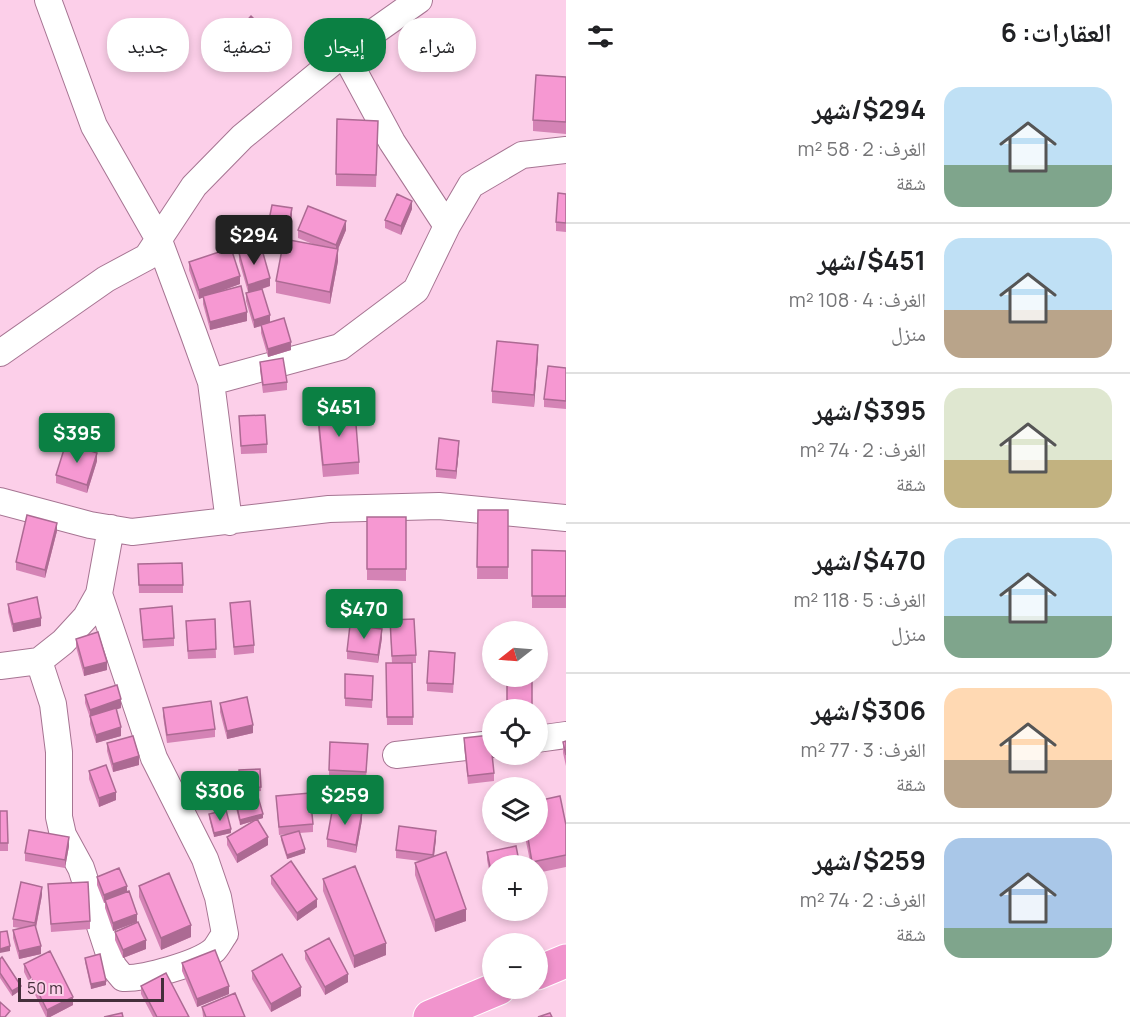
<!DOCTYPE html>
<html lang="ar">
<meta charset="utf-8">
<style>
body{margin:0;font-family:Manrope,"Noto Naskh Arabic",sans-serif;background:#f2f2f2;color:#202124;direction:rtl;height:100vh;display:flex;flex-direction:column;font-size:22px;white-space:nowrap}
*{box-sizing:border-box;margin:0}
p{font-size:20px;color:#757577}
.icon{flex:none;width:33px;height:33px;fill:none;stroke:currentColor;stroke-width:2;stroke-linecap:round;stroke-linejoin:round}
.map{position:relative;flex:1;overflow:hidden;direction:ltr}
.side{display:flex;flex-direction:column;background:#fff;width:564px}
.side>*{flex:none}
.top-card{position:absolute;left:18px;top:18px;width:458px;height:54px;direction:rtl;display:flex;gap:12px}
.needle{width:39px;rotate:253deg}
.tools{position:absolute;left:482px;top:621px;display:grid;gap:12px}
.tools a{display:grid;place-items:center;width:66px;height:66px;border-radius:50%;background:#fff;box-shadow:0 3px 9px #0003;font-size:30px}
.scale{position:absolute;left:18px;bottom:15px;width:146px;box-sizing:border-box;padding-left:6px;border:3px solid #442f3b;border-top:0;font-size:16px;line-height:21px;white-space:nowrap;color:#442f3b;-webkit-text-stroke:4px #fccfe9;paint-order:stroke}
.price{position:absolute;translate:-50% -51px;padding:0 14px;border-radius:6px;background:#0b8043;color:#fff;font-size:20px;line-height:39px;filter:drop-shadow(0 2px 3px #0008)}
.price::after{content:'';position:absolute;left:50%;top:36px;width:18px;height:14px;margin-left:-9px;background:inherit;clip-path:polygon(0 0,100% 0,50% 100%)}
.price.current{background:#222;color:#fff}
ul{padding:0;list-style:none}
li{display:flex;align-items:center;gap:18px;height:150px;padding:0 18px}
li+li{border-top:2px solid #e0e0e0}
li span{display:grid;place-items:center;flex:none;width:168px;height:120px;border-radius:18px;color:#555}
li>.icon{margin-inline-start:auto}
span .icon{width:72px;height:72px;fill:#fffc;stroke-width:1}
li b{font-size:26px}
h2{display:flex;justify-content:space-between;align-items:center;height:72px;padding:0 18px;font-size:26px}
.pill{padding:0 21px;border-radius:24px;background:#fff;box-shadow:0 3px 9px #0003;font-size:21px;line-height:54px}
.pill.current{background:#0b8043;color:#fff}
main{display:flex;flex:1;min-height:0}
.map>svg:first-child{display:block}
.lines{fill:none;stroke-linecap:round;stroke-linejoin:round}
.minor-casing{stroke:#a67492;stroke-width:28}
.highway-casing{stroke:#fff;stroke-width:35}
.minor{stroke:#fff;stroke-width:26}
.highway{stroke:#f194cd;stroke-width:33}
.wall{fill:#d483b5}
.shaded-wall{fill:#ac6a93}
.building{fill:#f698d2;stroke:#ac6a93;stroke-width:1.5}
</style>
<main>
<section class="side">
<h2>العقارات: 6<svg class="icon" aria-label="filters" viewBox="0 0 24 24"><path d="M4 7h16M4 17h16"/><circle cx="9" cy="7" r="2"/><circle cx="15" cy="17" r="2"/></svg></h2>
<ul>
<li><span style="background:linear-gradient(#bfe0f5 65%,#7fa58c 0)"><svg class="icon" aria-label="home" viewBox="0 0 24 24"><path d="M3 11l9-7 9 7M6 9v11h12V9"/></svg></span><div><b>$294/شهر</b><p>الغرف: 2 · 58 m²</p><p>شقة</p></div></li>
<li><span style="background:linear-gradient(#bfe0f5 60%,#b9a48a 0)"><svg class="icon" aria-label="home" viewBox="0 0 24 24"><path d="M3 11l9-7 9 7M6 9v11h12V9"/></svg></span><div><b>$451/شهر</b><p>الغرف: 4 · 108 m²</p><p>منزل</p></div></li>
<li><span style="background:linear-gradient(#dfe7d0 60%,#c2b280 0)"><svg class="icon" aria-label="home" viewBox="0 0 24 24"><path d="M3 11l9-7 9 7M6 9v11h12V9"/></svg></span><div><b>$395/شهر</b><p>الغرف: 2 · 74 m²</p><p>شقة</p></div></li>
<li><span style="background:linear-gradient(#bfe0f5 65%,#7fa58c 0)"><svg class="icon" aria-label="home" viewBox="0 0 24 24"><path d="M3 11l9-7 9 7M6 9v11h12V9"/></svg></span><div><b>$470/شهر</b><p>الغرف: 5 · 118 m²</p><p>منزل</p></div></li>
<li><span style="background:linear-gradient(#ffd9b3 60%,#b9a48a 0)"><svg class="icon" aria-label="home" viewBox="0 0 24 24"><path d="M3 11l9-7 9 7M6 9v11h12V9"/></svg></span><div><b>$306/شهر</b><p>الغرف: 3 · 77 m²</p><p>شقة</p></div></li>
<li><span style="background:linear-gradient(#a9c7e8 75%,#7fa58c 0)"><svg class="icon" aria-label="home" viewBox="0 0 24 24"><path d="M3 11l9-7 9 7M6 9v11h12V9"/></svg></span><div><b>$259/شهر</b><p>الغرف: 2 · 74 m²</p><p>شقة</p></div></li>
</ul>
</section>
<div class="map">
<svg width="566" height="1017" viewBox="0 0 566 1017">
<rect width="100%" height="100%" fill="#fccfe9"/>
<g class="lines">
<defs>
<path id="minor" d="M48,0L94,126L158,238L193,332L211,382L229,522
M344,53L392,142L447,226
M0,353L106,279L147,257L194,186L242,137L344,53L419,0
M211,382L340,347L416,290L447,226L471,185L522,155L566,150
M0,501L90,525L132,532L329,509L439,506L566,518
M39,661L53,704L59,752V817L63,835L81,868L113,966L123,978C143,979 198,964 214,950C218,946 221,939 225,934L218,897L205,859L154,758L99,594
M0,666L39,661L63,642L86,617L99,594L111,528
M537,739L566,735
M396,755L492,744"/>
<path id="highway" d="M537,973L566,961
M430,1017L499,988"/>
</defs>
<use href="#minor" class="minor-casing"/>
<use href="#highway" class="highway-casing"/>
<use href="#minor" class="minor"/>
<use href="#highway" class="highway"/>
</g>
<path class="wall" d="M267,40L237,72L221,56V48Z
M566,77V134L533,131V120Z
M378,121L376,187L336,186V174Z
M566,194V232L556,231V222Z
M412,209L401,235L385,228V220Z
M292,216L287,240L315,245L298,238V230H346L338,249V261L330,304L276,293V281L284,241L267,238V230Z
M239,253L270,286L262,289L270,322L291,350L268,357L261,333V326L254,328L246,301V293L248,292L239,261Z
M189,262L240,284L216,293L247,321L210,330L203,304V297L199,299L189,270Z
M538,356L534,407L492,403V391Z
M260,362L287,382V390L263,393L260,370Z
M566,368V409L544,407V399Z
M318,415L359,462V474L323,477L318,427Z
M239,416L267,444V453L241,454Z
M459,449L456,479L436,477V469Z
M97,461L87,493L56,483V475Z
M478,510H508V579H477Z
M367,517H406V581L367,580Z
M57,531L45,578L16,570V562Z
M532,550L566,551V608H532Z
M138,564L183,585V593H139Z
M230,603L254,645V653L234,655Z
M8,604L41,626L13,632L8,612Z
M140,609L174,638V646L143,648Z
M215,619L216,658L188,659L186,629Z
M390,629L416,655V663H412L413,725H387L386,663H392Z
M382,638L378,663L347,659V651Z
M76,639L107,670L84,676L76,647Z
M455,661L453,693L427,691V683Z
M345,674L373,676L372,708L345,706Z
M85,695L121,708L116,709L121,736L96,743L90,724V718L85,703Z
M220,703L253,733L227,739L220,712Z
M163,708L215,729V737L167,743L163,716Z
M464,738L494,773V781L468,784L464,746Z
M566,741V766L563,753V742Z
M107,743L139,765L113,772L107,751Z
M368,744L366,780L329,778V770Z
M260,769L261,791L240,793L239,770Z
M89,771L116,800L99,807L89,779Z
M203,780L230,801L207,806L203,788Z
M276,796L313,824V832L299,833L305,853L287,859L281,840V836L288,834L279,835Z
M236,803L263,818L257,820L268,845L237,863L227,845V837L253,821L240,825L236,808Z
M0,811L8,843V851H0Z
M209,814L231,833L214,837L209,818Z
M362,820L356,853L327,847V839Z
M566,825V867L537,873V866H531L524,832H537Z
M436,839L434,857L466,921L435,932L415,875V863L420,861L396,858V850Z
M69,846L65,868L25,861V853Z
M487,852L492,866V884L487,860Z
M271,876L317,907L297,921L271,884Z
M97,877L127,892L137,922L113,931L105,908V903H104L97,885Z
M323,879L386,955L354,968L323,891Z
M48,884L90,921V929L51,932Z
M139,886L191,937L161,950L139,897Z
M42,895L36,928L41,954L19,959L13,938V930L20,928L13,927V919Z
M115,932L146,949L123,958L115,940Z
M305,951L348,982L325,995L305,959Z
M85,958L106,985L91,989L85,962Z
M0,959L21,990L12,996L0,978Z
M182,963L229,994L197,1007L182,971Z
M24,964L73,1005L50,1017H46L24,972Z
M252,971L301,996L271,1012L252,979Z
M141,986L189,1017H153L141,994Z
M202,1007L245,1017H203Z"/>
<path class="shaded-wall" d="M267,32V40L237,72V64Z
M412,201V209L401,235V226Z
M292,208V216L287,242V234Z
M346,221V230L336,254V245Z
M338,249V261L330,304V292Z
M240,276V284L199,299V290Z
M270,278V286L248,293V285Z
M247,312V321L210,330V322Z
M270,315V323L254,328V320Z
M291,342V350L268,357V349Z
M538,345V356L534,407V395Z
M459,441V449L456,479V471Z
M97,453V461L87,493V485Z
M57,523V531L45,578V570Z
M41,618V626L13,632V624Z
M382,629V638L378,663V655Z
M107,662V670L84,676V668Z
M121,699V708L90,718V710Z
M253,725V733L227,739V731Z
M121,727V736L96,743V735Z
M139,756V765L113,772V764Z
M116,792V800L99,807V798Z
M230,793V801L207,806V798Z
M362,812V820L356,853V845Z
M263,814V818L240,825V820Z
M231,829V833L214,837V833Z
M436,831V839L433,863V855Z
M69,837V846L65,868V860Z
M268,837V845L237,863V855Z
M305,849V853L287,859V855Z
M127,886V894L105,900L104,903V895Z
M42,887V895L35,932V923Z
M317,899V907L297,921V913Z
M466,909V921L435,932V920Z
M137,914V922L113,931V923Z
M191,925V937L161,950V938Z
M146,940V949L123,958V950Z
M386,943V955L354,968V956Z
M10,946V951L0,953V949Z
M41,946V954L19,959V951Z
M348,974V982L325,995V987Z
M106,981V985L91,989V984Z
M21,986V990L12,996V991Z
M229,986V994L197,1007V999Z
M301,987V996L271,1012V1004Z
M73,997V1005L50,1017H47V1010Z"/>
<path class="building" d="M251,16L267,32L237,64L221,48Z
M536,75L566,77V122L533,120Z
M337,119L378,121L376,175L336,174Z
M558,193L566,194V223L556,222Z
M397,194L412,201L401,226L385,220Z
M272,205L292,208L287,234L267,230Z
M308,206L346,221L336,245L298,230Z
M284,239L338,249L330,292L276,281Z
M261,246L270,278L248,285L239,253Z
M231,248L240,276L199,290L189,262Z
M241,286L247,312L210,322L203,296Z
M262,289L270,315L254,320L246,293Z
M284,318L291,342L268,349L261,325Z
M497,341L538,345L534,395L492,391Z
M283,358L287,382L263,385L260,362Z
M548,366L566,368V401L544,399Z
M355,412L359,462L323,465L318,415Z
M265,415L267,444L241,446L239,416Z
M439,438L459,441L456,471L436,469Z
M66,443L97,453L87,485L56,475Z
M478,510H508V567H477Z
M27,515L57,523L45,570L16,562Z
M367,517H406V569H367Z
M532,550L566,551V596H532Z
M182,563L183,585H139L138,564Z
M37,597L41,618L13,624L8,604Z
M250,601L254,645L234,647L230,603Z
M172,606L174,638L143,640L140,609Z
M215,619L216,649L188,651L186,621Z
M414,619L416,655L392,656L390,620Z
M350,625L382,629L378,655L347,651Z
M98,632L107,662L84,668L76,639Z
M429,651L455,653L453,684L427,683Z
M386,663H412L413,717H387Z
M345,674L373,676L372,700L345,698Z
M507,676H532V710H507Z
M117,685L121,699L90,710L85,695Z
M247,697L253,725L227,731L220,703Z
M211,701L215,729L167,735L163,708Z
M116,708L121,727L96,735L90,716Z
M490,735L494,773L468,776L464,738Z
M133,736L139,756L113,764L107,743Z
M566,741V755L563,742Z
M330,742L368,744L366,772L329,770Z
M106,765L116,792L99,798L89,771Z
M260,769L261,787L240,788L239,770Z
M226,774L230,793L207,798L203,780Z
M310,793L313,824L279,827L276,796Z
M560,796L566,825V855L532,862L527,832H537V801Z
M258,797L263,814L240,820L236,803Z
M333,806L362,812L356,845L327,839Z
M226,810L231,829L214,833L209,814Z
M0,811H7L8,843H0Z
M257,819L268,837L237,855L227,837Z
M399,826L436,831L433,855L396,850Z
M29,830L69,837L65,860L25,853Z
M299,831L305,849L287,855L281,836Z
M516,846L520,866H492V876L487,852Z
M446,852L466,909L435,920L415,863Z
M291,861L317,899L297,913L271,876Z
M355,866L386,943L354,956L323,879Z
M119,868L127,886L104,895L97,877Z
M169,873L191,925L161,938L139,886Z
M21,882L42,887L35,923L13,919Z
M88,882L90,921L51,924L48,884Z
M129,891L137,914L113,923L105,900Z
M138,922L146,940L123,950L115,932Z
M35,925L41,946L19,951L13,930Z
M7,931L10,946L0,949V932Z
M329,938L348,974L325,987L305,951Z
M215,950L229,986L197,999L182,963Z
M50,951L73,997L47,1010L24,964Z
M100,954L106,981L91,984L85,958Z
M282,954L301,987L271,1004L252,971Z
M2,957L21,986L12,991L0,973V959Z
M166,973L189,1017H157L141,986Z
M235,993L245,1017H206L202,1007Z
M0,1002L10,1011L5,1017H0Z
M122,1013L123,1017H104Z
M550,1013L552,1017H538Z"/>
</svg>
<div class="tools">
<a><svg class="needle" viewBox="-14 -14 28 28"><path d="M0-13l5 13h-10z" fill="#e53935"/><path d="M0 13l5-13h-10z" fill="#757577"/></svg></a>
<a><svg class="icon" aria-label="locate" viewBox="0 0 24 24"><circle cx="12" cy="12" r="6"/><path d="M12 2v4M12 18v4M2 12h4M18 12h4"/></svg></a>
<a><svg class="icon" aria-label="layers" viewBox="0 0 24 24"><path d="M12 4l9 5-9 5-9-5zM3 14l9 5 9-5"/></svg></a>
<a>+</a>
<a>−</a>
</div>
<div class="scale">50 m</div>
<b class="price current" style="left:254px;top:266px">$294</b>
<b class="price" style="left:339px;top:438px">$451</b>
<b class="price" style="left:77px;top:464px">$395</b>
<b class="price" style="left:364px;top:640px">$470</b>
<b class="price" style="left:220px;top:822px">$306</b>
<b class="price" style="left:345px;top:826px">$259</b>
<div class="top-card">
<a class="pill">شراء</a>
<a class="pill current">إيجار</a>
<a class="pill">تصفية</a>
<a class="pill">جديد</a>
</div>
</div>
</main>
